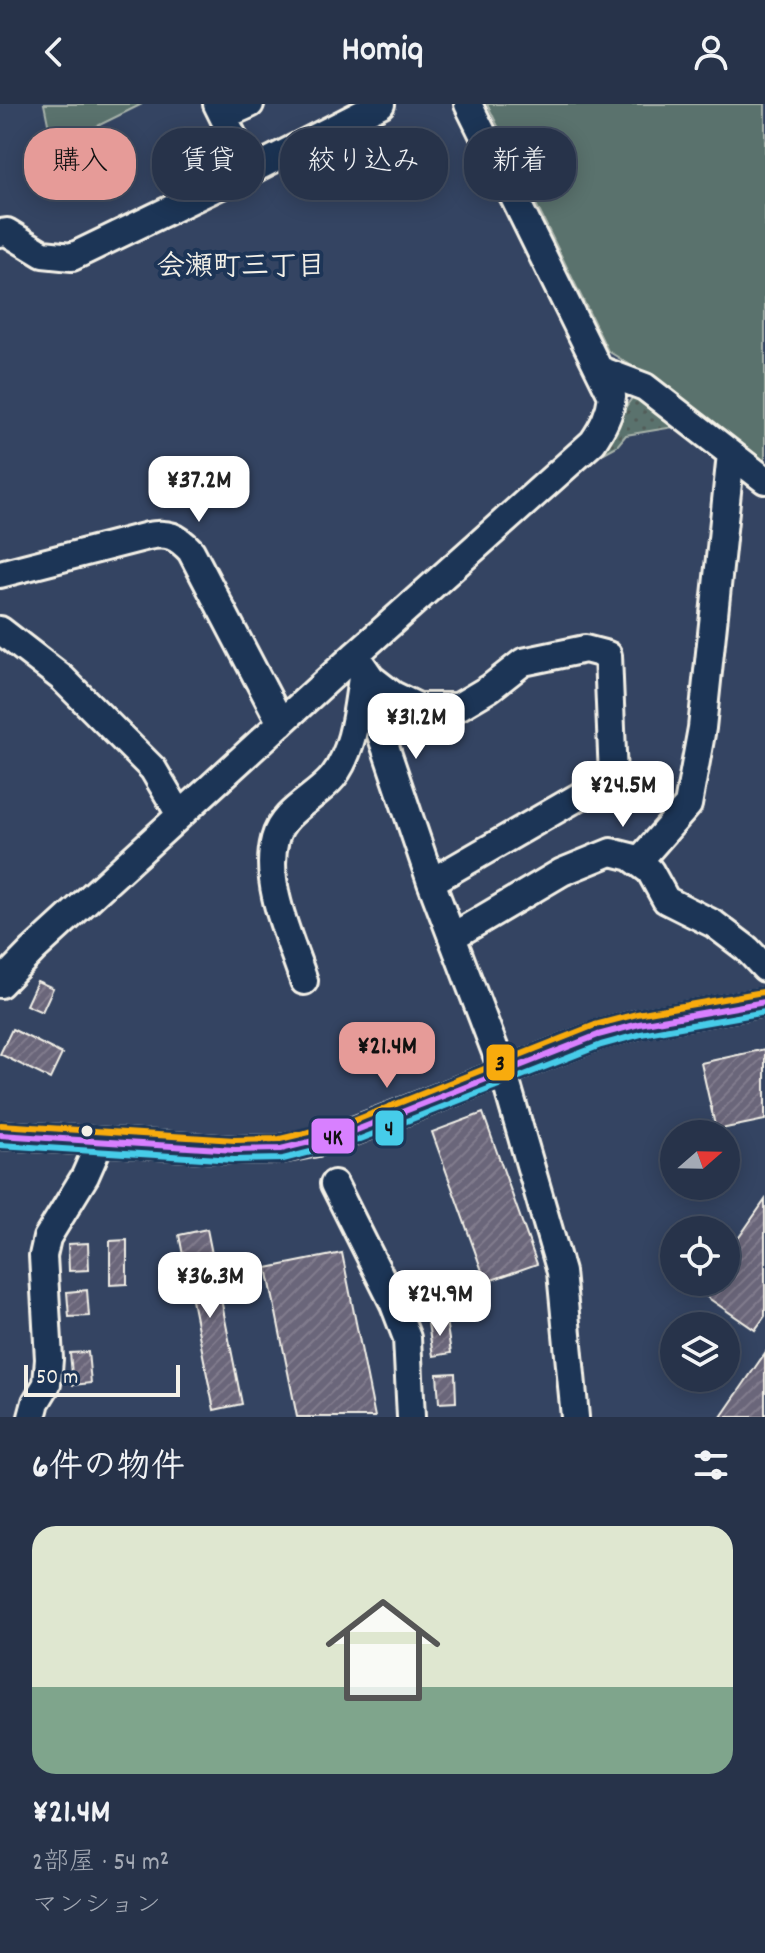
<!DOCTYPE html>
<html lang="ja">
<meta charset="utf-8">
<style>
body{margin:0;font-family:Dekko,"Klee One",sans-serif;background:#2f3b51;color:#f1f3f6;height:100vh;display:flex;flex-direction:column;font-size:30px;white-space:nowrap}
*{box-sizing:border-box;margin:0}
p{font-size:26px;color:#a4aab5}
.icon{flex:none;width:44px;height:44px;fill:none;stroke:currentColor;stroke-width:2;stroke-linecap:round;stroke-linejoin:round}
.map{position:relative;height:1313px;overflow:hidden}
.details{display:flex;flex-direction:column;background:#27334a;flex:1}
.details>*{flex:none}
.top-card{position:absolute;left:24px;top:24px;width:718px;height:72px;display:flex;gap:16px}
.needle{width:52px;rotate:70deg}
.buttons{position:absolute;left:660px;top:1016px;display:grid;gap:16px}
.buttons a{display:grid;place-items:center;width:80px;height:80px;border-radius:50%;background:#27334a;box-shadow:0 4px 20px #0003,0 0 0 2px #434e62;font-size:40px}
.scale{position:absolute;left:24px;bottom:20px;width:156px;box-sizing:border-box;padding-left:8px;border:4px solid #f4f1e8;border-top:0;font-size:22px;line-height:28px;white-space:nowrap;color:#f4f1e8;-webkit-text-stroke:6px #1d3557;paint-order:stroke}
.price{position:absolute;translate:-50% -68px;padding:0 18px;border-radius:16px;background:#fff;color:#222;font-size:26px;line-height:52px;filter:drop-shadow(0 2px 4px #0008)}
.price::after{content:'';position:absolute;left:50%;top:48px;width:24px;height:18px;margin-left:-12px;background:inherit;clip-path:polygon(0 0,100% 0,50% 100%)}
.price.active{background:#e69b98;color:#111}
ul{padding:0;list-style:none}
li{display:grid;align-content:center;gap:16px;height:424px;padding:0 32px}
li+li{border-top:2px solid #434e62}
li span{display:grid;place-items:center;height:248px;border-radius:24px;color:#555}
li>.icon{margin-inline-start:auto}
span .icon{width:144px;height:144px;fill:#fffc;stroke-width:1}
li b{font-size:34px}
h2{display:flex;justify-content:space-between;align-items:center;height:96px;padding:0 32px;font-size:34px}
.chip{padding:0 28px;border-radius:32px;background:#27334a;box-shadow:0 4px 20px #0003,0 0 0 2px #434e62;font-size:28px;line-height:72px}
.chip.active{background:#e69b98;color:#111}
header{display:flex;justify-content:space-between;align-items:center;height:104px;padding:0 32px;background:#27334a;font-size:36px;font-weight:700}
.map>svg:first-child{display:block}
.grass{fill:url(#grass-dots);stroke:#a7b2aa;stroke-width:2}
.green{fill:#5a726d;stroke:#a7b2aa;stroke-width:2}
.building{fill:url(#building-hatch);stroke:#f4f1e8;stroke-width:2}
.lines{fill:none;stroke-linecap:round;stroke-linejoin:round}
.minor-casing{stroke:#f4f1e8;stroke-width:32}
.minor{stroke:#1d3557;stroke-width:26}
.bus-1-casing{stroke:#1d3557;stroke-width:12}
.bus-2-casing{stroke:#1d3557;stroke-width:12}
.bus-3-casing{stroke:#1d3557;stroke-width:12}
.bus-1{stroke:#d880ff;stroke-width:6}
.bus-2{stroke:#46cce9;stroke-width:6}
.bus-3{stroke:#f8ab0d;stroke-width:6}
.bus-dot{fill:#f4f1e8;stroke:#1d3557;stroke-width:3}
.labels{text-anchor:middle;stroke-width:8;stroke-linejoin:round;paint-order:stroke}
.neighbourhood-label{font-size:28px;font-weight:bold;fill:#f4f1e8;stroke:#1d3557}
.line-badge{stroke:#1d3557;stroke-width:3}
.pale-badge-label{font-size:22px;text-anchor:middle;font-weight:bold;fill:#111}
</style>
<header><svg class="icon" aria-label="back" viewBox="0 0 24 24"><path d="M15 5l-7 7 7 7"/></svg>Homiq<svg class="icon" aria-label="person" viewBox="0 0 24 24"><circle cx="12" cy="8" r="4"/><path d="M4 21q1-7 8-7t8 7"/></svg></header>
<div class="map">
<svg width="765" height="1313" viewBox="0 0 765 1313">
<defs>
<pattern id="grass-dots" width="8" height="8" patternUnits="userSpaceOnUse" patternTransform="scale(2)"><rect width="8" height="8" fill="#5a726d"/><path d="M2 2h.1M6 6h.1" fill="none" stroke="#515b58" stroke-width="1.8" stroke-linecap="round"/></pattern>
<pattern id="building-hatch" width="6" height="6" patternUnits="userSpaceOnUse" patternTransform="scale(2)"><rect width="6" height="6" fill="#6b667a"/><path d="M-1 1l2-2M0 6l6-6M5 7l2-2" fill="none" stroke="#817c8d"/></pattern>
</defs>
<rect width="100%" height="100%" fill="#344462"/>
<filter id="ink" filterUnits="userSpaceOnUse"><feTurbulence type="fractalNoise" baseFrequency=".0125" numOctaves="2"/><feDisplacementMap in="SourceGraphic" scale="16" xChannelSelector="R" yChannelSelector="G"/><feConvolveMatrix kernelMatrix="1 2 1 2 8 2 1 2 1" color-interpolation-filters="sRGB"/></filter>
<g filter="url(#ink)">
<path class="grass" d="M635,290L680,322L626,331L617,342L604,349L596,344Z"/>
<path class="green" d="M44,0H142L53,44Z
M487,0H765V364L653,275L608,247Z"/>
<path class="building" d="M37,877L53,884L42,908L26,901Z
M12,925L62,950L50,975L0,950Z
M765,945V1016L716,1026L701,959Z
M483,1009L537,1160L486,1178L432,1028Z
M765,1096V1212L755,1226L701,1189L708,1178H726V1152Z
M207,1125L242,1300L214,1306L179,1131Z
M127,1136V1180L110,1181V1137Z
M88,1139L89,1166L69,1167L68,1140Z
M342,1149L375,1313H297L267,1164Z
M87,1186L89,1212L69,1213L67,1188Z
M446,1216L451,1249L433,1252L428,1219Z
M88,1248L91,1279L73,1281L70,1249Z
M765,1249V1313H721Z
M455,1269L456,1298L439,1299L437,1270Z"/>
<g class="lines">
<defs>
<path id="minor" d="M217,0L250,67L381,0
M223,12L250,0
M0,129L7,128L43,150L72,153L250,67
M600,266L645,283L765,376
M0,470L148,432C168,428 177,432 191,447L281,619
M0,526L62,574L153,665L180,711
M355,551L371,574L393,591L418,603H458L490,584L523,558L585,545L608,551L613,673L431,778L503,967L561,1168L575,1313
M363,577L431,778
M638,758L688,701L702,624L731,350
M452,833L562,768L611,748L631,753L650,767L666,796L714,820L747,845L765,864
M304,877C290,834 263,781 275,735C282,707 316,694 333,673C354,646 357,606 362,574
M0,880L33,846L355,551L593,338C603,323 610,310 612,292L468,0
M0,1031L235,1046L281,1045L317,1038L354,1027L598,931L639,920L765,898
M334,1080L394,1200L407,1234L411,1313
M32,1313L36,1298L47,1280L49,1255L43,1152L47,1134L85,1072L100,1038"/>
</defs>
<use href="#minor" class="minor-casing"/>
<use href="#minor" class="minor"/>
<defs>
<path id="bus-1" d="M0,1031L235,1046L281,1045L354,1027L598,931L639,920L765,898"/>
<path id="bus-2" d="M0,1041L234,1056L283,1055L358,1036L601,941L641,930L765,908"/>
<path id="bus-3" d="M1,1021L235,1036L280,1035L351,1018L595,921L637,910L763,888"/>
</defs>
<use href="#bus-1" class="bus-1-casing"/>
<use href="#bus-2" class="bus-2-casing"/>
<use href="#bus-3" class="bus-3-casing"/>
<use href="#bus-1" class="bus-1"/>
<use href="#bus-2" class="bus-2"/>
<use href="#bus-3" class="bus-3"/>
</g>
</g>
<circle class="bus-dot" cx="87" cy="1027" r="7"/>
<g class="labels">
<g class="neighbourhood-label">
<text x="241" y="170">会瀬町三丁目</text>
</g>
</g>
<g class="line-badge">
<rect x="485" y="939" width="31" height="39" rx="8" fill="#f8ab0d"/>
<rect x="374" y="1005" width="31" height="38" rx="8" fill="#46cce9"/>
<rect x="310" y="1013" width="46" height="38" rx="8" fill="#d880ff"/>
</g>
<g class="pale-badge-label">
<text x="500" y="966">3</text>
<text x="389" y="1031">4</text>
<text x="333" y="1040">4K</text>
</g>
</svg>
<div class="buttons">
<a><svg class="needle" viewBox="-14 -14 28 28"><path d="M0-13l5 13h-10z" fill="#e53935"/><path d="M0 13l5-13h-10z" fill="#a4aab5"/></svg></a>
<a><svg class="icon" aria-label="locate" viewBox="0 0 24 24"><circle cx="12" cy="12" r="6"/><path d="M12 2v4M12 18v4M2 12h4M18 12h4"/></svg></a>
<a><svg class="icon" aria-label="layers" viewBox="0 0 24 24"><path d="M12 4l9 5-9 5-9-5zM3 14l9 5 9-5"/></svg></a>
</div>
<div class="scale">50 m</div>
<b class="price" style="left:199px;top:420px">¥37.2M</b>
<b class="price" style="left:416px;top:657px">¥31.2M</b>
<b class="price" style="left:623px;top:725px">¥24.5M</b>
<b class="price active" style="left:387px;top:986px">¥21.4M</b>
<b class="price" style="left:210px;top:1216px">¥36.3M</b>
<b class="price" style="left:440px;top:1234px">¥24.9M</b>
<div class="top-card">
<a class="chip active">購入</a>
<a class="chip">賃貸</a>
<a class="chip">絞り込み</a>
<a class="chip">新着</a>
</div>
</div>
<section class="details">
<h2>6件の物件<svg class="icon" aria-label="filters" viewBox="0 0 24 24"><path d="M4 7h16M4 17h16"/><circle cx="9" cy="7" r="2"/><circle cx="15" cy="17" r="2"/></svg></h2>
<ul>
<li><span style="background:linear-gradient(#dfe7d0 65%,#7fa58c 0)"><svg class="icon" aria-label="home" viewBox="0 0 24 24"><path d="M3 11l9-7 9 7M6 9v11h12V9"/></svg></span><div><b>¥21.4M</b><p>2部屋 · 54 m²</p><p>マンション</p></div></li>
</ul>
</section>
